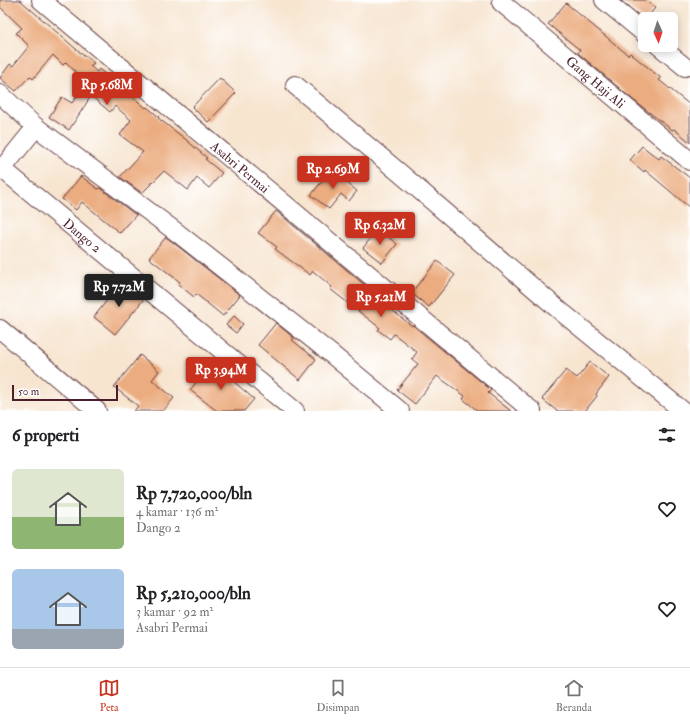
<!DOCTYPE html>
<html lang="id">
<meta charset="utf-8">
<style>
body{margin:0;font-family:"IM FELL Double Pica",serif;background:#f2f2f2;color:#202124;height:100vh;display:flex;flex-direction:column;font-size:15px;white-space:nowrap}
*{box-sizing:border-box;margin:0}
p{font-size:13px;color:#757577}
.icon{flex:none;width:22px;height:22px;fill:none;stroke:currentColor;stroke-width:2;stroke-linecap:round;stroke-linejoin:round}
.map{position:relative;height:411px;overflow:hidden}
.drawer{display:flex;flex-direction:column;background:#fff;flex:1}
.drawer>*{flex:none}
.needle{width:26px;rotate:177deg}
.fabs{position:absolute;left:638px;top:12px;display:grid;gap:8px}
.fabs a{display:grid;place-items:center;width:40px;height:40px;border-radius:6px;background:#fff;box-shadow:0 2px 10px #0003;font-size:20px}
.scale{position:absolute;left:12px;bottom:10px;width:106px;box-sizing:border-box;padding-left:4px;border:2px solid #4a1f2b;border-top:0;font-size:11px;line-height:14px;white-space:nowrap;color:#4a1f2b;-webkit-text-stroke:3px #fff;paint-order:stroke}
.price{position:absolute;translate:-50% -34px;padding:0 9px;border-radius:4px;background:#c8321e;color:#fff;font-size:13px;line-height:26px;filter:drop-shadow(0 1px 2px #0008)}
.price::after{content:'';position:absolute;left:50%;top:24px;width:12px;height:9px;margin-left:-6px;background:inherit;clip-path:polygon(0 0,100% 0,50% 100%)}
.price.active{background:#222;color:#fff}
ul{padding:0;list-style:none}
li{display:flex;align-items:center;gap:12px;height:100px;padding:0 12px}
li span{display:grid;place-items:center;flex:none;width:112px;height:80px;border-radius:6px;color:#555}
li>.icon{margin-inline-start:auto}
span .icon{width:48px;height:48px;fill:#fffc;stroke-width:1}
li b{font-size:17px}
h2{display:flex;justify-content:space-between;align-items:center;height:48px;padding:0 12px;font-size:17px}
.tabs{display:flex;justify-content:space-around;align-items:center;height:56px;border-top:1px solid #e0e0e0;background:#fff;font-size:11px;color:#757577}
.tabs a{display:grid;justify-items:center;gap:2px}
.tabs .active{color:#c8321e}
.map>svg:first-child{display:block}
.building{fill:#ebac7f}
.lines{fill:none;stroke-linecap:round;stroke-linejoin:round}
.minor-casing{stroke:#643d44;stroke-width:20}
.minor{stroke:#fff;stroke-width:18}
.labels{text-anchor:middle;stroke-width:3.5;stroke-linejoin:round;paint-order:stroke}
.street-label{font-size:13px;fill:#4a1f2b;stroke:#fff}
</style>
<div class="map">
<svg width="690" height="411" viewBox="0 0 690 411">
<rect width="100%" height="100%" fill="#fff"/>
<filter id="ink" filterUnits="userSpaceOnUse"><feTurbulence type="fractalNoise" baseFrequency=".025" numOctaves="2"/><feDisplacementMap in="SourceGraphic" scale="8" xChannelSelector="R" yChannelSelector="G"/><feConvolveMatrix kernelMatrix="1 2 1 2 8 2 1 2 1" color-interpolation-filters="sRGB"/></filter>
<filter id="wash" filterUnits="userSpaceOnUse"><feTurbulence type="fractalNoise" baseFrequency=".012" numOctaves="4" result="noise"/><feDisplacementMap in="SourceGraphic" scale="16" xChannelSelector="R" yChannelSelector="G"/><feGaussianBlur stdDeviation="0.9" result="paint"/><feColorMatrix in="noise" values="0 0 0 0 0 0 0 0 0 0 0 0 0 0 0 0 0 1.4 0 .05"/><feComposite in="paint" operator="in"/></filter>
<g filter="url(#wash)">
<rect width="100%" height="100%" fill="#f7e5d0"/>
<g id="blocks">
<path class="building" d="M0,0H20L84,56L85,55L94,63L90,66L97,72L99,69L105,74L104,77L113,84L115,82L146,108L147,107L159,117L158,118L184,138L207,158L205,159L222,173L209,188L197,178L188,190L164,171L142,193L120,177L143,152L120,135L131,120L115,106L110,112L91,96L69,130L49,117L62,97L72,103L87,84L66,62L63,65L53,55L33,79L30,76L16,91L0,78L10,64L13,66L29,46L16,33L22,28L0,7Z
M620,0H645L655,8L645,20Z
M566,3L628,55L630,53L661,78L659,80L690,105V142L674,129L672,130L632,99L578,53L580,50L548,24Z
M220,78L236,93L208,122L192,107Z
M642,146L659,159L661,156L690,178V208L645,170L644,172L630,160Z
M331,170L357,191L349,201L341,194L329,209L311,195Z
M81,176L98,189L100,188L136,215L120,233L82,202L76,210L62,199Z
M276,211L390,306L389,308L412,326L413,325L415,327L491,390L488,393L511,411H478L463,399L465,396L437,376L415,404L397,390L418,364L412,359L417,352L394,334L390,339L378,330L380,328L330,289L332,287L313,271L310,275L275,249L277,247L258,233Z
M378,229L397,244L382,263L363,248Z
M166,237L240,295L223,316L196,294L194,297L178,284L180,282L149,258Z
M437,261L455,275L429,307L411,293Z
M122,281L144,299L115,334L94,317Z
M234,316L243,324L236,333L226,325Z
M276,323L294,338L292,340L316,359L300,380L258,345Z
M140,355L159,371L152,380L174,398L163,411H134L138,406L114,387Z
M590,362L609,377L596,394L597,396L585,411H557L542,399L566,370L577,378Z
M212,363L254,399L244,411H217L190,390Z"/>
</g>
</g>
<g filter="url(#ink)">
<use href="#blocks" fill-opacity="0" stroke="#643d44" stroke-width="1"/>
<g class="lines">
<defs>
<g id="minor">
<path id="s1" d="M41,0L532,411"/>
<path d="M604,0L645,34"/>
<path id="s2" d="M501,2L690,161"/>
<path d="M658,45L685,67"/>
<path d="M295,85L401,174L558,309L683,411"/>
<path d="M0,94L36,127"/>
<path id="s3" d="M0,167L295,411"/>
<path d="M2,169L36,127L179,234L330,353L400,411"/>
<path d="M0,329L97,411"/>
</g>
</defs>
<use href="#minor" class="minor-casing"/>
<use href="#minor" class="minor"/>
</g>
</g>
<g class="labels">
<g class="street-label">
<text dy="5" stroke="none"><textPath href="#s2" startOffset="124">Gang Haji Ali</textPath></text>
<text dy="5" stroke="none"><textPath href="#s1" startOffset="260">Asabri Permai</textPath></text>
<text dy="5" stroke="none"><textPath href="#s3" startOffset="107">Dango 2</textPath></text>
</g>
</g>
</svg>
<div class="fabs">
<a><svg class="needle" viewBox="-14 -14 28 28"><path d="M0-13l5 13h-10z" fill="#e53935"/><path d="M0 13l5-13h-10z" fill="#757577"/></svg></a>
</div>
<div class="scale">50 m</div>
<b class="price" style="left:107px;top:106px">Rp 5.68M</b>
<b class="price" style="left:333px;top:190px">Rp 2.69M</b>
<b class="price" style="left:380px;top:246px">Rp 6.32M</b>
<b class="price active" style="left:119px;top:308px">Rp 7.72M</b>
<b class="price" style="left:381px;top:318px">Rp 5.21M</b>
<b class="price" style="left:221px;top:391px">Rp 3.94M</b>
</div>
<section class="drawer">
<h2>6 properti<svg class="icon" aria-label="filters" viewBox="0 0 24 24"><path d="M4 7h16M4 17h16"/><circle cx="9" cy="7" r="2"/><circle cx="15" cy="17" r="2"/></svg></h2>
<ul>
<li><span style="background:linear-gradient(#dfe7d0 60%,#8fb573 0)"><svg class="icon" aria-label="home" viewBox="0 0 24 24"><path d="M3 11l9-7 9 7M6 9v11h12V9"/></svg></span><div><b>Rp 7,720,000/bln</b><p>4 kamar · 136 m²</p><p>Dango 2</p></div><svg class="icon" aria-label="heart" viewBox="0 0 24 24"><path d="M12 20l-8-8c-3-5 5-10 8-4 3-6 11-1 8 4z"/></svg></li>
<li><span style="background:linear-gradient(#a9c7e8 75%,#9aa5b1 0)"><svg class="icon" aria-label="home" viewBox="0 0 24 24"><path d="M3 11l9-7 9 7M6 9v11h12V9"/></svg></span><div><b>Rp 5,210,000/bln</b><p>3 kamar · 92 m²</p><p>Asabri Permai</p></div><svg class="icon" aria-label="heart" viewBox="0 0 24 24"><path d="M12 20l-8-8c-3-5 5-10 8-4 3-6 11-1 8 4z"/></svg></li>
</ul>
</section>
<nav class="tabs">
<a class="active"><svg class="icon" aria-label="map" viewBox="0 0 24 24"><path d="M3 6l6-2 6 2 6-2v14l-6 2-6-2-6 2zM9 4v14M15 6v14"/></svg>Peta</a>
<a><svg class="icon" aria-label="saved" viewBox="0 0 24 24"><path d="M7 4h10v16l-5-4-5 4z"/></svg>Disimpan</a>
<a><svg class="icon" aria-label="home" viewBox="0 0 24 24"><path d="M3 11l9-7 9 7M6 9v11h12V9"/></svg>Beranda</a>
</nav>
